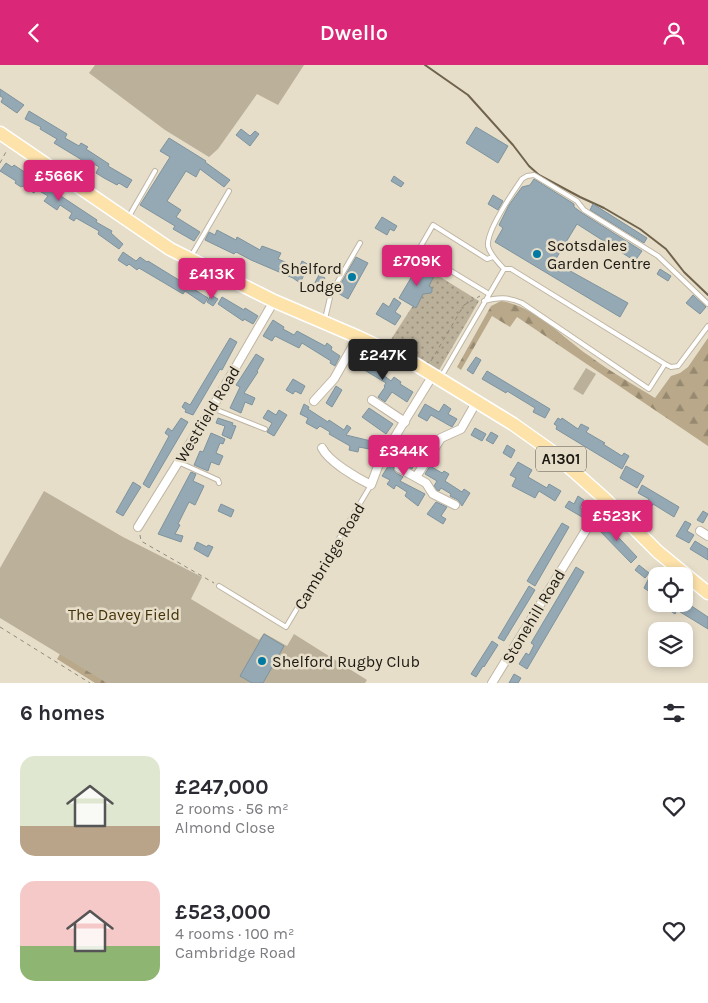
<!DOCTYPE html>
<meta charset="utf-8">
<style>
body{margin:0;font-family:Karla,sans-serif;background:#f7f7f7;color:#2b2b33;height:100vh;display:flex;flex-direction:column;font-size:19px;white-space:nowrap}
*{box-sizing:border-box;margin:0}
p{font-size:16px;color:#7c7c81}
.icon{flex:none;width:28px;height:28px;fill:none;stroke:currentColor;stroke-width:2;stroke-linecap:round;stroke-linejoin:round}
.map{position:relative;height:618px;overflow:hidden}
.sheet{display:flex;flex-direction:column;background:#fff;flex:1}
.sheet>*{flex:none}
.fabs{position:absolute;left:648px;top:502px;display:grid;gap:10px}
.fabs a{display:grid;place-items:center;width:45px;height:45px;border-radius:10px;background:#fff;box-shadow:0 2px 8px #0003;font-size:25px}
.price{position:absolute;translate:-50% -42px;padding:0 11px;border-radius:5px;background:#db2777;color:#fff;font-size:16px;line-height:32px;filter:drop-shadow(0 1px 2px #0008)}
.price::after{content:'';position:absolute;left:50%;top:30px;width:15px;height:11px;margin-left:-8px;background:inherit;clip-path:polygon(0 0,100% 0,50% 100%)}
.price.active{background:#222;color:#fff}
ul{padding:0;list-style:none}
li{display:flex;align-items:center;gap:15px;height:125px;padding:0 20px}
li span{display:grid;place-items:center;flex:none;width:140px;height:100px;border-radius:15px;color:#555}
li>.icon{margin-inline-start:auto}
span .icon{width:60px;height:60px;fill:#fffc;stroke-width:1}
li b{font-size:21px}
h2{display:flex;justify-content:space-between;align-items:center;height:60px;padding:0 20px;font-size:21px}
header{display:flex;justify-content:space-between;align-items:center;height:65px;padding:0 20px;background:#db2777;color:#fff;font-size:22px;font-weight:600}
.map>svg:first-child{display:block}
.grass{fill:url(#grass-dots)}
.forest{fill:url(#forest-firs)}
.park{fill:#bbb09a}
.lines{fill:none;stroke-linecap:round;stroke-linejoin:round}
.stream{stroke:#6f634c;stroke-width:2}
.building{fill:#94a9b4;stroke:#7e939d}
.service-casing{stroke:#bfb5a3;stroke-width:6}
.minor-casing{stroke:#bfb5a3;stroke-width:10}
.primary-casing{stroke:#fff;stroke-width:15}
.path{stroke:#918a7c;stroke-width:1;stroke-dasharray:4 4;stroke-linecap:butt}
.service{stroke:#fff;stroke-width:4}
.minor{stroke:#fff;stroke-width:8}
.primary{stroke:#fde2aa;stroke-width:12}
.poi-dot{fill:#007aa2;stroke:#e7deca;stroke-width:2}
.labels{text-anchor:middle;stroke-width:5;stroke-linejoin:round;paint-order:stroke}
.shield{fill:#e7deca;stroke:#595349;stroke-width:1}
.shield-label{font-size:15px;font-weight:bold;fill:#1c1812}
.poi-label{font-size:16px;fill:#1c1812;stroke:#e7deca;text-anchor:start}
.street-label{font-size:16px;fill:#1c1812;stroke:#e7deca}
.park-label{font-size:16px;fill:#453309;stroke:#e7deca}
</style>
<header><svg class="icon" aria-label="back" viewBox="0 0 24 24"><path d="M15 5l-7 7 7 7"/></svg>Dwello<svg class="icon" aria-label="person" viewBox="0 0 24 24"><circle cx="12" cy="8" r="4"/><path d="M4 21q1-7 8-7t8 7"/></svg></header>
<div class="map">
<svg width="708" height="618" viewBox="0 0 708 618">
<defs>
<pattern id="grass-dots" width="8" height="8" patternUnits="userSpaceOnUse" patternTransform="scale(1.25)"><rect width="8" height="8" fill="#bbb09a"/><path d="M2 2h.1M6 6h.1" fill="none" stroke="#978e7c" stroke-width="1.8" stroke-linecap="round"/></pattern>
<pattern id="forest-firs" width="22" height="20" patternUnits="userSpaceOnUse" patternTransform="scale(1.25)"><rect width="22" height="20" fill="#b9a98a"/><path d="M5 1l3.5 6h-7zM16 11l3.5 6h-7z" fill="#96896f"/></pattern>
</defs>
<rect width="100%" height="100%" fill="#e7deca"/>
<path class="grass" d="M434,208L479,236L438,307L388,279Z"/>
<path class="forest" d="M501,236C535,241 561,271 588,290C609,306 633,319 655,333L671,311L680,308L688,302L708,273V381L517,252L510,262L492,251L461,305L457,302L491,241Z
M127,475L108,618H95L57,594Z"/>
<path class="park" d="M95,0H304L278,40L257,29L218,84L209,92L165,65L89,8Z
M586,303L596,309L583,330L573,324Z
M44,426L123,472L202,512L191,534L259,575L264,568L287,581L294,569L367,615L365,618H107L0,553V503Z"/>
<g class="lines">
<path class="stream" d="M425,0L468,30L513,80L529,101L539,110L580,132L604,143L640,164L666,184L684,207L708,230"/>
</g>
<path class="building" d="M0,24L24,40L17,48L1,37L3,33L0,31Z
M29,46L67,69L65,73L79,81L81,78L88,82L86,84L109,99L108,101L132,115L127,123L119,118L117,120L104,113L96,108L99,102L89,96L86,100L81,96L82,95L54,78L57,74L40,64L41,62L25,54Z
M476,62L508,81L498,98L466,78Z
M241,64L250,71L255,66L259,69L250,81L236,70Z
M169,73L206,96L205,97L230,115L224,122L200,104L196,112L186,106L167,136L181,145L176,152L200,167L194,176L173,164L175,161L140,140L170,92L160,86Z
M6,98L12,102L14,100L97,155L96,157L112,166L111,168L123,179L119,184L98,169L99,166L76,153L74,156L69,153L72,148L60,140L57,145L44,136L48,131L36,124L34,128L23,121L21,122L15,118L16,116L0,106Z
M394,111L404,118L401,122L391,116Z
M534,114L574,139V142L582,148L642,186L635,196L577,159L554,197L628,238L620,252L495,177L503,163L499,160L509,140L522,122L530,120Z
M493,130L503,136L498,145L488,139Z
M593,139L647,173L644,178L590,145Z
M382,152L397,161L394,166L390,164L387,170L375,163Z
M217,165L236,175L237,172L260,185L262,181L281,188L278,194L299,203L302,196L309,200L300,218L293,213L251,195L236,187L234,189L205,175L209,167L215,170Z
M123,187L136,196L140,192L147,197L148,196L208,233L204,239L185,226L183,229L139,203L137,205L129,199L127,201L118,195Z
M356,192L368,198L348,234L336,227Z
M418,201L434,211L429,221L432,223V226L431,228L423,229L416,243L399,233Z
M660,204L671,211L668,216L657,209Z
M319,210L325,213L322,219L328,222L324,229L312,223Z
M211,230L218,234L213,241L207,237Z
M693,230L706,242L700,249L686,238Z
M222,232L244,245L245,243L258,251L253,259L244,254L243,256L218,239Z
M394,233L401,238L395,247L401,251L395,260L376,249L383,238L389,242Z
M273,255L284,262L283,264L294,270L297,266L325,281L327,278L332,282L331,285L340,291L335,301L330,298L331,296L302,278L299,283L275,271L272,276L263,271Z
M230,273L237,277L222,305L220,304L193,350L185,347L186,345L182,342L185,337L190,340Z
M256,289L264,294L257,306L258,307L244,328L255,333L252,340L245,337L241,348L230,343L240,322L236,320Z
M357,290L370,297L369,298L383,307L382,309L391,316L394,312L401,317L400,319L413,327L407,337L392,327L385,337L378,332L385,322L384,321L386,318L361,303L360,305L351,301Z
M476,292L481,295L473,309L467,305Z
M487,306L550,344L545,353L533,347L535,343L507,326L506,328L482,314Z
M293,314L305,321L301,329L295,326L293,329L286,325Z
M336,321L342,325L332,342L326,338Z
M304,339L309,342L308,344L328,357L329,355L344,365L347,360L351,363L346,370L371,376L369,384L359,382L358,387L349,385L350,381L329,369L330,367L320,361L317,364L306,358L308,353L300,349Z
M425,339L439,347L444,339L451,344L448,349L457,354L452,362L431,350L427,356L418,351Z
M369,343L393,359L386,369L362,352Z
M268,345L276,350L279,345L287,350L274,371L267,367L272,358L263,353Z
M181,353L188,357L149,423L143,419L169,371L165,368L168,363L172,366Z
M218,353L233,358L232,360L236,361L231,374L222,370L225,361L216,358Z
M558,353L561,355L562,353L578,364L581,359L589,363L586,367L605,378L603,379L622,391L624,388L629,391L622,404L556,364L557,361L554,359Z
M475,363L486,369L482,376L471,370Z
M491,367L498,371L493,379L486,375Z
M211,368L225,374L223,379L220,378L216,388L223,391L219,400L211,397L208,406L194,400L200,386L203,387Z
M507,380L515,385L511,393L503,388Z
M410,384L419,389L412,404L399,397L396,398L393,404L396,408L403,412L400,416L425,429L418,441L405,431L407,427L396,420L394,424L387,419L390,415L382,411L392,395L397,398L402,389L406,391Z
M518,397L532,405L528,412L547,423L549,419L561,426L555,436L539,426L535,433L512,421L516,413L510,410Z
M430,401L442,408L444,406L449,409L445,416L462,427L464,424L470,428L462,441L458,435L450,431L451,429L441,423L439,426L437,425L434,421L437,416L425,409Z
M626,401L644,411L637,423L620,413Z
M191,407L196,409L193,416L204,421L195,440L189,437L178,459L180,460L175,469L183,471L181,477L158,469Z
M133,417L141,422L123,451L116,447Z
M642,420L679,442L674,452L653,439L652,441L647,439L649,434L638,428Z
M578,431L584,435L580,443L585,446L582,452L565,442L569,436L574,439Z
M436,437L447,442L441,451L446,454L443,459L427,449Z
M221,439L234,445L231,452L218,446Z
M703,446L708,449L703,458L697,455Z
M603,456L637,492L631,498L597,463Z
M685,456L691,459L687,466L694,470L689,478L676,471Z
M562,458L569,462L535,521L527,516Z
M695,476L708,484V495L690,484Z
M197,477L207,482L208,480L213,482L208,492L194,484Z
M639,500L649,508L645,513L635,505Z
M576,502L584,507L527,604L519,599L526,588L529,590L534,580L531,578Z
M649,513L656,517V531L644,523Z
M529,521L535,525L504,576L498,573Z
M684,536L708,552V564L677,545L675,549L666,543L664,545L655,539H684Z
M264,569L284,581L263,618H252L240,611Z
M492,576L498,580L484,602L483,601L476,612L471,609Z
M514,609L521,613L518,618H509Z"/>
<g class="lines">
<defs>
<path id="service" d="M128,153L155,106
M190,193L229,126
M504,204C498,197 490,190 488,181C486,166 513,127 522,114L527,111L534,110L577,136L584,145L658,191L708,239
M489,229L418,186L433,160L487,194L493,192
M484,236C498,232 509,232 522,238L649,324L665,299L511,204H504
M325,254L331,228L360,178
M665,299L671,302L678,301L708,261
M441,312L504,204
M212,343L265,364
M178,397L218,415L219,418
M219,521L286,562L371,420"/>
<path id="minor" d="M372,335L405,357
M314,336L334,314L358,272
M322,383C329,397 357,413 371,420L380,396L433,310
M399,403L426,418L433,429L455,440
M416,412L441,373L461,364L477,336
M138,462L212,343L274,236
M700,466L708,471
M492,618L605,434"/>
<path id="primary" d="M0,68L170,184L274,236L358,272L410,296L513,359L551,386L605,434L658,487L708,528"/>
</defs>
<use href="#service" class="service-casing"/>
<use href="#minor" class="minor-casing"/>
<use href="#primary" class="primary-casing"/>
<path class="path" d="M0,98L7,85
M431,296L464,240L480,231
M140,470L141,476L214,518
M0,562L90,618"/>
<use href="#service" class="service"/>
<use href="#minor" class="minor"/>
<use href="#primary" class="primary"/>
</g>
<g class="poi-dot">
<circle cx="537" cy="189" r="5"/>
<circle cx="352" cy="212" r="5"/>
<circle cx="262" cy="596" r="5"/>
</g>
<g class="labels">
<rect class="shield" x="536" y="381.5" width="50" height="25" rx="4"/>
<g class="shield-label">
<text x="561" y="399">A1301</text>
</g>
<g class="poi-label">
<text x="547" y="186">Scotsdales<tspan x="547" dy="18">Garden Centre</tspan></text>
<text x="342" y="209" text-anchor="end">Shelford<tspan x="342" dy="18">Lodge</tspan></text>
<text x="272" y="602">Shelford Rugby Club</text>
</g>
<g class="street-label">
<text transform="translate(207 349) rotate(-59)" y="6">Westfield Road</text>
<text transform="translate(329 491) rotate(-59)" y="6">Cambridge Road</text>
<text transform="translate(533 551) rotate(-59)" y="6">Stonehill Road</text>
</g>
<g class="park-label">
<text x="124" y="555">The Davey Field</text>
</g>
</g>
</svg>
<div class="fabs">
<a><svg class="icon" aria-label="locate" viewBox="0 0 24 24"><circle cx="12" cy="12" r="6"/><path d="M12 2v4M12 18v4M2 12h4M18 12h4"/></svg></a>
<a><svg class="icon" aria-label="layers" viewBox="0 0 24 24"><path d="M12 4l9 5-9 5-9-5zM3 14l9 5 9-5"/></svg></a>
</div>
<b class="price" style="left:59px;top:137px">£566K</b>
<b class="price" style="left:417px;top:222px">£709K</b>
<b class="price" style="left:212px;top:235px">£413K</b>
<b class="price active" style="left:383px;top:316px">£247K</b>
<b class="price" style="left:404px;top:412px">£344K</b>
<b class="price" style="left:617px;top:477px">£523K</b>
</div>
<section class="sheet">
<h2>6 homes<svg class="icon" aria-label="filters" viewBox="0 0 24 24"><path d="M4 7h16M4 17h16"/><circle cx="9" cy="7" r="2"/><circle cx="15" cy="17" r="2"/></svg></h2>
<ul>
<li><span style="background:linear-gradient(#dfe7d0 70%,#b9a48a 0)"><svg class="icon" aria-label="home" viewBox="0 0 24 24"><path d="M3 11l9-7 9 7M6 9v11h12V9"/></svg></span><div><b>£247,000</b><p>2 rooms · 56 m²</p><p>Almond Close</p></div><svg class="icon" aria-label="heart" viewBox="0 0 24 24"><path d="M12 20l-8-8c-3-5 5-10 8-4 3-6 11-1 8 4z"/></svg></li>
<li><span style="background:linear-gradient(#f6c9c9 65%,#8fb573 0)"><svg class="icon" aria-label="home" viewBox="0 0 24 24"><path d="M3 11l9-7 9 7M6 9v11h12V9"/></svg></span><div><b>£523,000</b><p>4 rooms · 100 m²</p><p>Cambridge Road</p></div><svg class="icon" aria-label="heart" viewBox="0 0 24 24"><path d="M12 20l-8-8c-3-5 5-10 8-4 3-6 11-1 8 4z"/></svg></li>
</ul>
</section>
